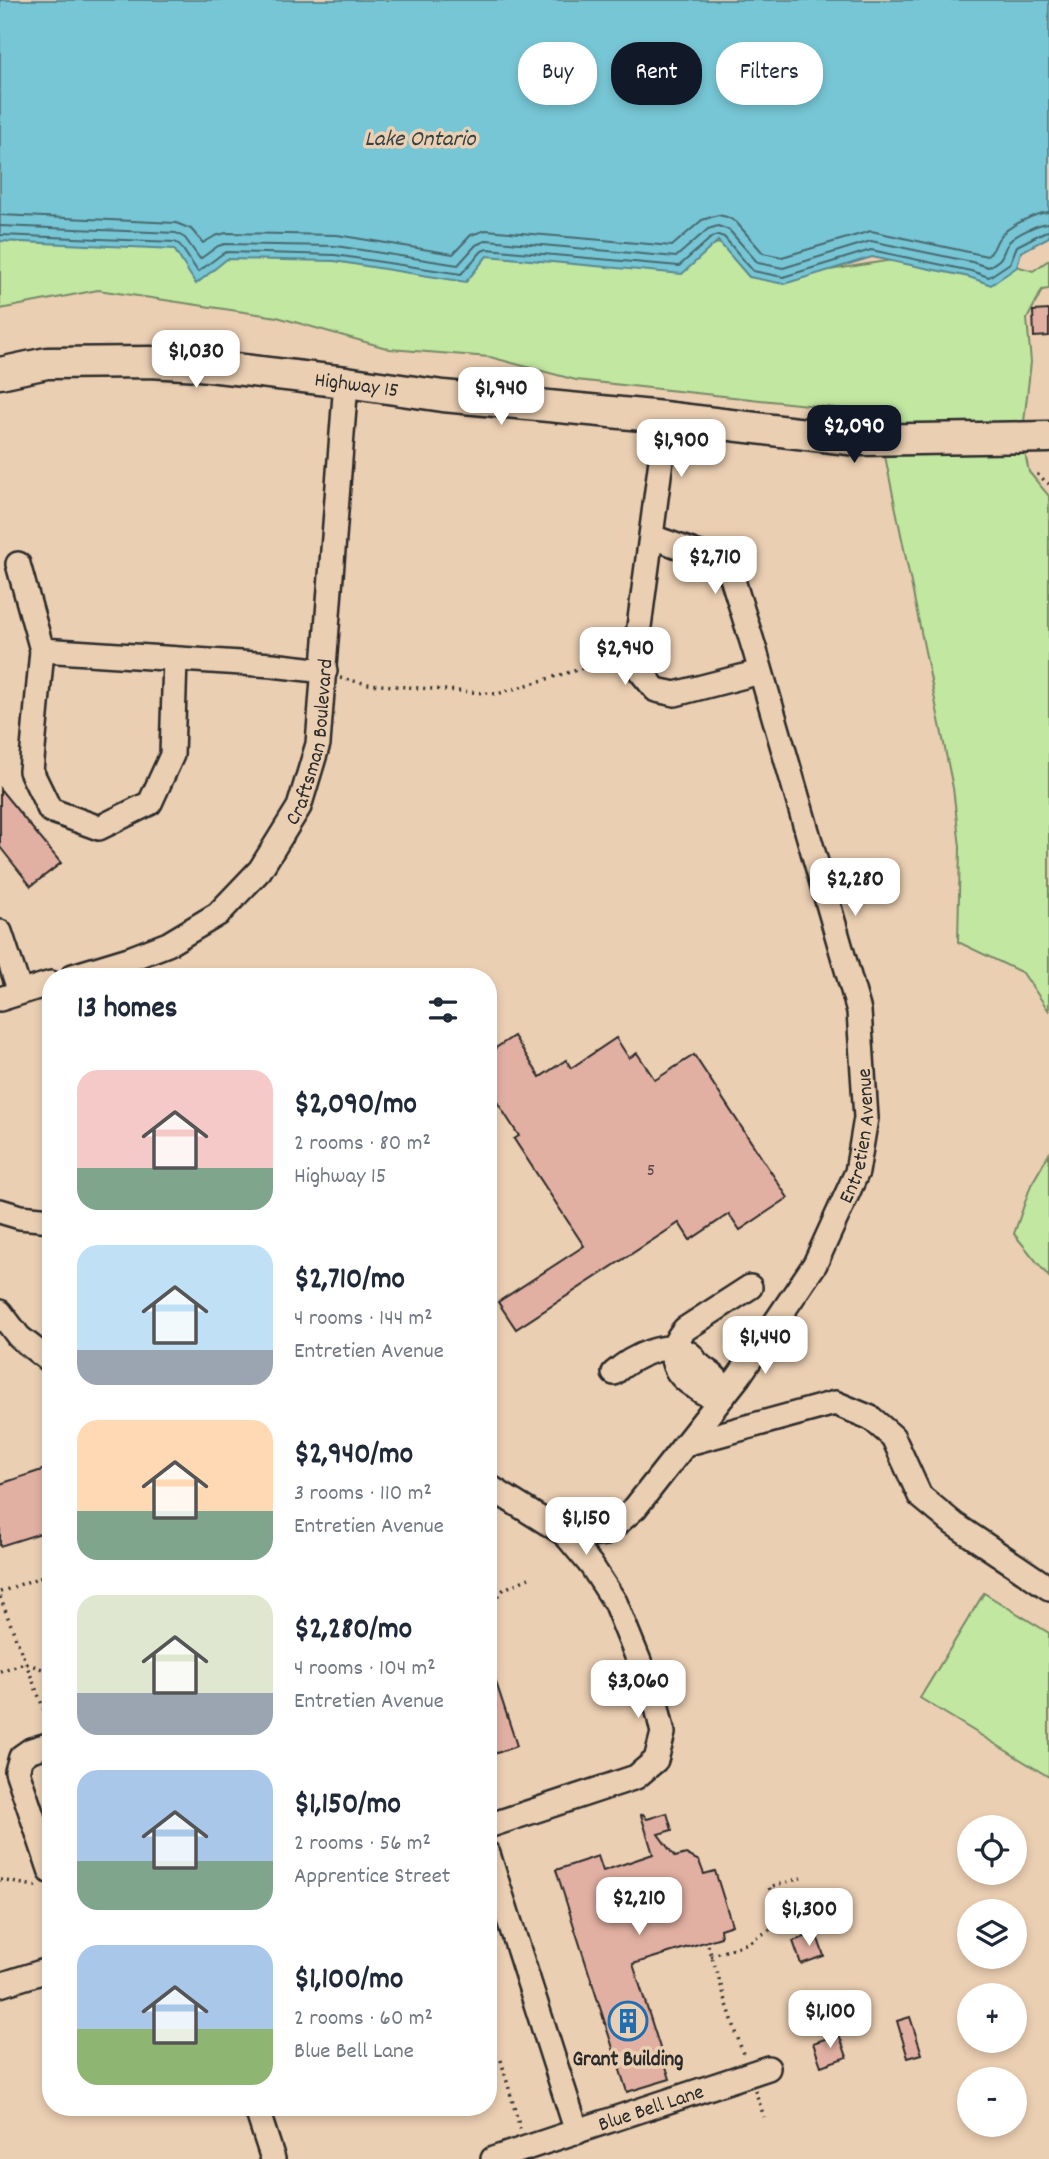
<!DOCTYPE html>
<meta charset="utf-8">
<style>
body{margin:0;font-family:Dekko,sans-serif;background:#f2f2f3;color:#1f2937;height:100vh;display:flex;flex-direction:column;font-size:26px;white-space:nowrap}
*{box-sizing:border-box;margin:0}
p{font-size:23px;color:#747a83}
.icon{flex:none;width:38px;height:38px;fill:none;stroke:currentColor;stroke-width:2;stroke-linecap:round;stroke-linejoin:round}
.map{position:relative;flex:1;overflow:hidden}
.drawer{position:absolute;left:42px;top:968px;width:455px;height:1148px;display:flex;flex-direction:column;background:#fff;border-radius:28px;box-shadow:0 4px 10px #0003}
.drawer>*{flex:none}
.guide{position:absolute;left:518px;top:42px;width:425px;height:63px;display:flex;gap:14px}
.buttons{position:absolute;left:957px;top:1815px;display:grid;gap:14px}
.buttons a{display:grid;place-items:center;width:70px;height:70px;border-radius:50%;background:#fff;box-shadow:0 4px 10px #0003;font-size:35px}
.price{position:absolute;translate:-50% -60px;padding:0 16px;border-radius:14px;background:#fff;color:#222;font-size:23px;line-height:46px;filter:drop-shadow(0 2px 4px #0008)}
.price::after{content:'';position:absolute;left:50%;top:42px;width:21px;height:16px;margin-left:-10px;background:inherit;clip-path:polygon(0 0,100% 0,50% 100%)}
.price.selected{background:#111827;color:#fff}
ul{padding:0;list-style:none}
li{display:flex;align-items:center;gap:21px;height:175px;padding:0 35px}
li span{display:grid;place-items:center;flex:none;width:196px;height:140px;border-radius:21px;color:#555}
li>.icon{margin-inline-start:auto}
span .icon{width:84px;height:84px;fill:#fffc;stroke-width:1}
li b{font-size:30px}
h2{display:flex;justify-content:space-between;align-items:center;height:84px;padding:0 35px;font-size:30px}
.tag{padding:0 24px;border-radius:28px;background:#fff;box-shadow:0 4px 10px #0003;font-size:24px;line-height:63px}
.tag.selected{background:#111827;color:#fff}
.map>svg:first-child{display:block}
.green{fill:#c2e7a1;stroke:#768966;stroke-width:2}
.water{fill:#77c6d5;stroke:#598891;stroke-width:2}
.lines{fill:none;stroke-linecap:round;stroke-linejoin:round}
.shore{stroke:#49696f;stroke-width:2}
.building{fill:#e2b0a2;stroke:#2b2b2b;stroke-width:2}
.minor-casing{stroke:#2b2b2b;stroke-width:28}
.major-casing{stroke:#2b2b2b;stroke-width:35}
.path{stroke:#2b2b2b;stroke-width:3.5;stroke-dasharray:2 5;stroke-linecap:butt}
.minor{stroke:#ebcfb2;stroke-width:23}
.major{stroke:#ebcfb2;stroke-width:30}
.labels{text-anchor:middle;stroke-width:7;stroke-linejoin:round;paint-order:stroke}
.number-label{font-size:18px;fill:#594c49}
.street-label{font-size:21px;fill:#2b2b2b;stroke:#ebcfb2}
.poi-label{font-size:21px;font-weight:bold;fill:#2b2b2b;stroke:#ebcfb2}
.water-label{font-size:23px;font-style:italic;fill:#364244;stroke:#ebcfb2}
</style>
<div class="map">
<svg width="1049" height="2159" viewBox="0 0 1049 2159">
<rect width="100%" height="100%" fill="#ebcfb2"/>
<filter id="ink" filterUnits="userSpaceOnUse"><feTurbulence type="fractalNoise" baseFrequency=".0143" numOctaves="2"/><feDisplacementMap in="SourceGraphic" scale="14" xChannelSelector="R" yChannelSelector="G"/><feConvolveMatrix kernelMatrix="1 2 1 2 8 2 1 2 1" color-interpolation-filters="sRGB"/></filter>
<g filter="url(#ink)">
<path class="green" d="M0,196L655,248L741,242L811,273L924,255L999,261L1033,271L1049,260V289L1042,290L1027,319L1031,362L1022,439L1029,472L1049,496V1011L1023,973L958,942L960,847L953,788L877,417L863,411L576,380L490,357L390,349L277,317L98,290L0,309Z
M1049,1154V1277L1014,1234L1031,1185Z
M984,1593L1049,1633V1777L920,1698Z"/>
<path class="water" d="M0,0H1049V237L1021,252L1017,267L991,285L969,277L872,257L784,284L749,277L718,241L682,274L487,256L466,282L334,261L227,259L196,284L174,249L0,241Z"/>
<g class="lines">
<path class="shore" d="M0,215L176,223L191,229L203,243L215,236L226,233L337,235L453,254L471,235L486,230L672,246L702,220L718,215L727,217L736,222L763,253L782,257L871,231L987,256C995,251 994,245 999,238C1007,226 1036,213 1049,212
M0,226L176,233L185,238L200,259L218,246L225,244L336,246L458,265L476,245L487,240L676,257L708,229L718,226L729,230L758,263L783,268L871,241L972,262L988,267C1008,256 999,256 1009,242C1015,235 1039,223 1049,223
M0,235L175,242L180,245L198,272L222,254L227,252L335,255L461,274L482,251L487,249L679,266L712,237L718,235L724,237L753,271L783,277L871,250L971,271L989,277L1010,263L1017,246L1044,232L1049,231"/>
</g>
<path class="building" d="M1049,310V336L1034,337L1033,311Z
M0,789L61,863L31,886L0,847Z
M514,1036L540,1077L566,1060L571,1068L616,1038L629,1058L637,1053L655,1080L694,1055L788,1198L740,1230L729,1214L690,1240L679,1223L516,1329L498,1302L584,1246L514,1139L519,1136L488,1088V1053Z
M51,1467V1530L0,1546V1484Z
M488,1667H491L517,1746L488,1756Z
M667,1813L672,1830L658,1834L675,1857L686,1854L699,1861L704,1874L715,1871L732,1925L720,1929L721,1937L633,1964L670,2079L627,2092L556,1870L598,1856L603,1871L653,1854L641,1815L643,1814L647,1819Z
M816,1933L824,1956L801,1964L793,1941Z
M910,2017L922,2054L908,2058L897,2021Z
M839,2034L847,2057L821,2066L813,2043Z"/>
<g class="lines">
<defs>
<g id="minor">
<path d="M663,417L661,460L637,642L641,672L656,690L675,694L760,672"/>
<path d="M18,564L42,650L31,771L50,810L99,828L150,803L172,755L175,659"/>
<path d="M42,650L272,665L325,671"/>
<path d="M0,932L20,992"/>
<path id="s1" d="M73,976L129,959L168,944L218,914L260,870L299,807L318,744L346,382"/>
<path d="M0,999L51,983"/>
<path d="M0,1211L20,1217L51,1220"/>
<path d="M0,1312L19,1337L51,1362"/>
<path d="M614,1373C631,1358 667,1338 690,1354C693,1356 694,1360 697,1363C713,1378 715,1370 724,1395C719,1395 711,1396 707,1394C702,1393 697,1388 692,1385C670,1370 666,1350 685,1329L750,1287"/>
<path d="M685,1444L835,1403L871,1418L893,1437L920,1496L954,1524L1049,1588"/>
<path d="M488,1486L565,1534L591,1565L615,1602L656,1703L663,1733L656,1760L636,1777L488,1826"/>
<path id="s2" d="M565,1534L588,1535L606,1533L635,1508L739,1376L815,1264L857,1172L866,1118L859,1011L755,651L731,574L703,555L652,537"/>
<path d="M51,1744L31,1750L21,1757L17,1771L51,1872"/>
<path d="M488,1854L577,2132"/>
<path d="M0,1985L51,1969"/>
<path d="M256,2107L273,2159"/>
<path id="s3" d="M493,2159L768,2068"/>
</g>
<g id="major">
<path id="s4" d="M0,373L47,363L150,362L200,365L346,382L443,396L663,417L857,440L1049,437"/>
</g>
</defs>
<use href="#minor" class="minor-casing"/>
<use href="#major" class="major-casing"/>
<path class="path" d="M1037,474L1049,484
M340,678L368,684L497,694L620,657
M0,1592L51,1573
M0,1597L50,1725
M488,1606L504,1589L529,1578
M0,1671L25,1663L51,1672
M0,1880L35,1886L39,1885
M781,1923L769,1887L801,1878
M708,1945L744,2057
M711,1956L748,1943L810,1905
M501,2060L521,2132
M755,2090L764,2117"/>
<use href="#minor" class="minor"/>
<use href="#major" class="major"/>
</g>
</g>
<defs>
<symbol id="building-ring" viewBox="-11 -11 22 22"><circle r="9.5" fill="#ebcfb2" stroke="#1f6fb2" stroke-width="1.5"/><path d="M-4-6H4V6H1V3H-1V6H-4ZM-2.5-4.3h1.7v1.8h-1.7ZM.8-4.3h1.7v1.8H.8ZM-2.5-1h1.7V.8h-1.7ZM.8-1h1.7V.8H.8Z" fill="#1f6fb2"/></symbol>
</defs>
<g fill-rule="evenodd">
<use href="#building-ring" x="606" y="1999" width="44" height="44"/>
</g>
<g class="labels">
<g class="number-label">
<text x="651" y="1175">5</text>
</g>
<g class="street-label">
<text dy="7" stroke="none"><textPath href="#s4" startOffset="359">Highway 15</textPath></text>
<text dy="7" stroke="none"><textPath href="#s1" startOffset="360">Craftsman Boulevard</textPath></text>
<text dy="7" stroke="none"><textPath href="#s2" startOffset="520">Entretien Avenue</textPath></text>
<text dy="7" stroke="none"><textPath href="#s3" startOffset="166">Blue Bell Lane</textPath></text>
</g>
<g class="poi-label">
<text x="628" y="2065">Grant Building</text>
</g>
<g class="water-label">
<text x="420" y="145">Lake Ontario</text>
</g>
</g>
</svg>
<div class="buttons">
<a><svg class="icon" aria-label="locate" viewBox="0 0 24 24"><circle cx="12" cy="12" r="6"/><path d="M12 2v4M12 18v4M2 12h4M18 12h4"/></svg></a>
<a><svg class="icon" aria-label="layers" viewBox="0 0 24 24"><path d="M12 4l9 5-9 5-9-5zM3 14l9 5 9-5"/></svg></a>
<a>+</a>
<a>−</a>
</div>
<b class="price" style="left:196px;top:390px">$1,030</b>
<b class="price" style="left:501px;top:427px">$1,940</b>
<b class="price selected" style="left:854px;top:465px">$2,090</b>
<b class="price" style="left:681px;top:479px">$1,900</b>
<b class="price" style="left:715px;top:596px">$2,710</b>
<b class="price" style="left:625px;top:687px">$2,940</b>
<b class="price" style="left:855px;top:918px">$2,280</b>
<b class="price" style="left:765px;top:1376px">$1,440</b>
<b class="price" style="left:586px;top:1557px">$1,150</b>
<b class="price" style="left:638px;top:1720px">$3,060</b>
<b class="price" style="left:639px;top:1937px">$2,210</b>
<b class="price" style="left:809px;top:1948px">$1,300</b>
<b class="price" style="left:830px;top:2050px">$1,100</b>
<div class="guide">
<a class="tag">Buy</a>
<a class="tag selected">Rent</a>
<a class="tag">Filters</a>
</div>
<section class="drawer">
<h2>13 homes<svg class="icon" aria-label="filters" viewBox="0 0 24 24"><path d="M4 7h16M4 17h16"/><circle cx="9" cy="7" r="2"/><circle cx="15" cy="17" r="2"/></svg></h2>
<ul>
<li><span style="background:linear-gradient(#f6c9c9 70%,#7fa58c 0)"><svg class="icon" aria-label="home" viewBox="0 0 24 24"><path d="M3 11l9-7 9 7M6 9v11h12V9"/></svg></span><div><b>$2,090/mo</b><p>2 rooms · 80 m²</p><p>Highway 15</p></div></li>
<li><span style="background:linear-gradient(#bfe0f5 75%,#9aa5b1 0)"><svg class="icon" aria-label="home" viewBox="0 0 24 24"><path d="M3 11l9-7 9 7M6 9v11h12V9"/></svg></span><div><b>$2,710/mo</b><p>4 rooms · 144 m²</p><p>Entretien Avenue</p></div></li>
<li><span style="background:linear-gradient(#ffd9b3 65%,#7fa58c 0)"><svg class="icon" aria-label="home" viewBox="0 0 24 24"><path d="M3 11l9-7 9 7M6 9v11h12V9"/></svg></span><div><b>$2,940/mo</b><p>3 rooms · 110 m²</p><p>Entretien Avenue</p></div></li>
<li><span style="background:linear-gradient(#dfe7d0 70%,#9aa5b1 0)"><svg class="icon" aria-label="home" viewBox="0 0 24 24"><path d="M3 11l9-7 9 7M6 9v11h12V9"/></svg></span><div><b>$2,280/mo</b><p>4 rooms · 104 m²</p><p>Entretien Avenue</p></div></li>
<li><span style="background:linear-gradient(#a9c7e8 65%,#7fa58c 0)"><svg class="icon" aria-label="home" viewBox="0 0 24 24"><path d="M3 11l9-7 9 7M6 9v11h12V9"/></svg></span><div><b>$1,150/mo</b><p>2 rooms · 56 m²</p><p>Apprentice Street</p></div></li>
<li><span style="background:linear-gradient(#a9c7e8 60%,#8fb573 0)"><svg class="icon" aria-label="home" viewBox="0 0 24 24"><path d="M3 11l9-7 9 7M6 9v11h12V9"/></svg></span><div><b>$1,100/mo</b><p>2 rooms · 60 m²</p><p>Blue Bell Lane</p></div></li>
</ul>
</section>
</div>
